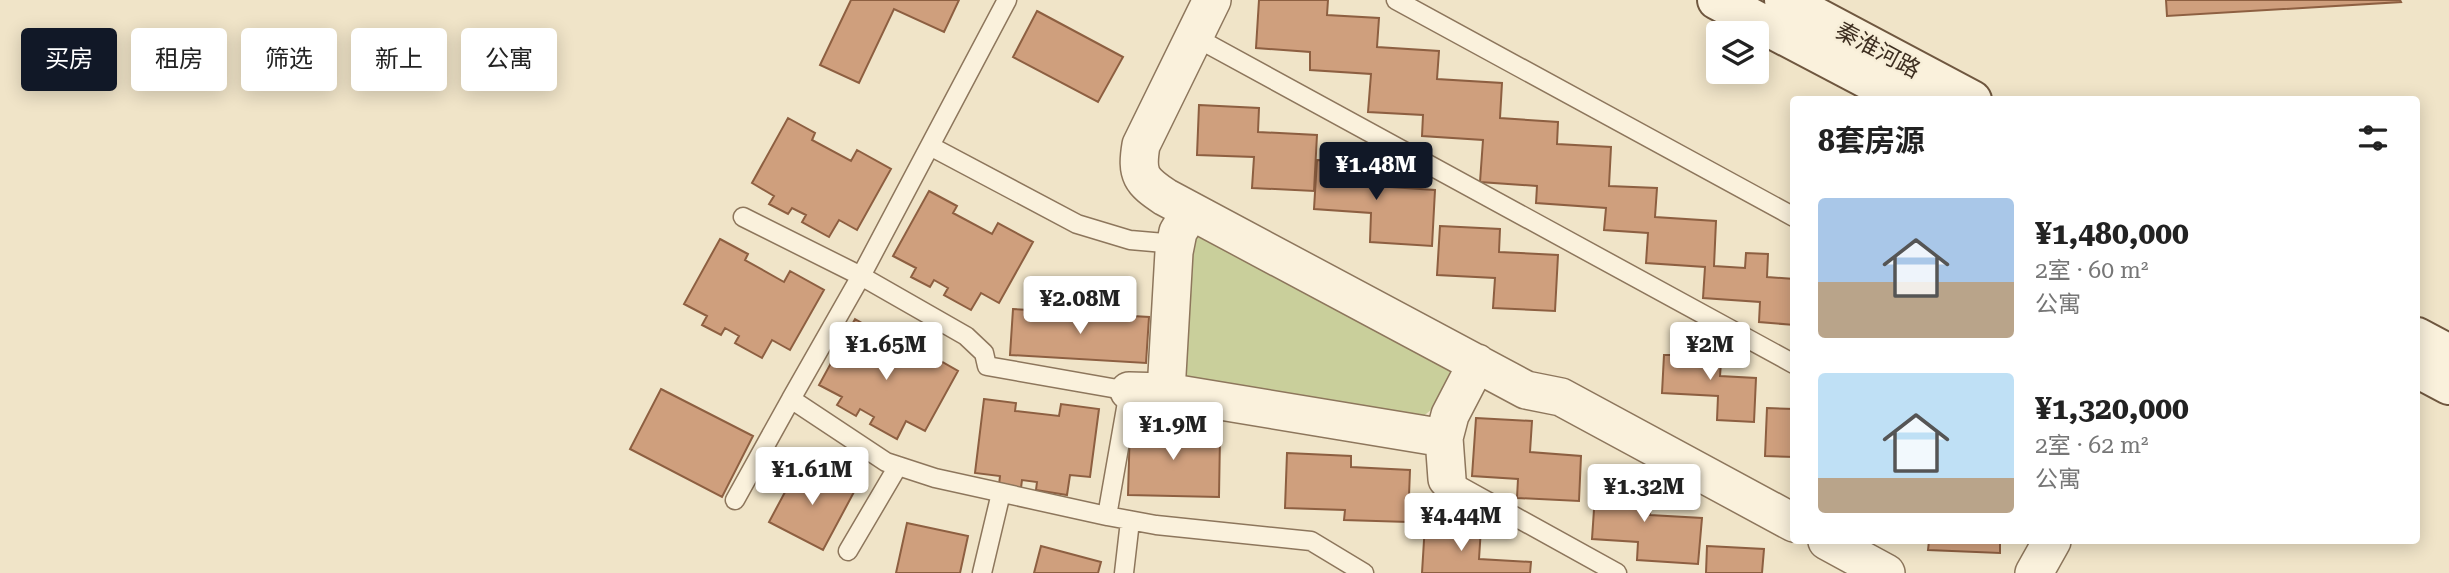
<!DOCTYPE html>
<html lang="zh">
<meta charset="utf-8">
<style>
body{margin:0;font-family:"Roboto Serif","Noto Sans SC",serif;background:#f6f6f6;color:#222;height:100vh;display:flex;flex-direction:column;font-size:26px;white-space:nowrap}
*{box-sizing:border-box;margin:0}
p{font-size:23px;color:#767676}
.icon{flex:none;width:38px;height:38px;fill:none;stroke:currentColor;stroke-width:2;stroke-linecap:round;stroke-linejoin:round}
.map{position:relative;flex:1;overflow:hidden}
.sheet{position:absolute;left:1790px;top:96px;width:630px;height:448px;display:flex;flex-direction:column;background:#fff;border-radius:7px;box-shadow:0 4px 18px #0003}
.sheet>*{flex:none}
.banner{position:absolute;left:21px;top:28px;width:665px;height:63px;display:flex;gap:14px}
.controls{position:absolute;left:1706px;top:21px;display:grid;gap:14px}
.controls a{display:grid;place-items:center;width:63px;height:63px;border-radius:7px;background:#fff;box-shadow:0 4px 18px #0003;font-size:35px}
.price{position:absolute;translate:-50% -60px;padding:0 16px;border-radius:7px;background:#fff;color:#222;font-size:23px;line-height:46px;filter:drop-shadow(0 2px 4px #0008)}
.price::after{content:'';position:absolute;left:50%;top:42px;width:21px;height:16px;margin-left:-10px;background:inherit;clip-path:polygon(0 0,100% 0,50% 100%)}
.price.on{background:#111827;color:#fff}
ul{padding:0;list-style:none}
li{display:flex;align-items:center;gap:21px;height:175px;padding:0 28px}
li span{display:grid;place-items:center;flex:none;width:196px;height:140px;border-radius:7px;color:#555}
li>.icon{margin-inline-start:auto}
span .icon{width:84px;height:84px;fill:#fffc;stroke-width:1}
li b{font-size:30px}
h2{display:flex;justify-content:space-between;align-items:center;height:84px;padding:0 28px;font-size:30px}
.pill{padding:0 24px;border-radius:7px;background:#fff;box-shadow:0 4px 18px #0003;font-size:24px;line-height:63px}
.pill.on{background:#111827;color:#fff}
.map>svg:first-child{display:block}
.green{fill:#c9cf9b}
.building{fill:#cf9f7d;stroke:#8d5f41;stroke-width:2}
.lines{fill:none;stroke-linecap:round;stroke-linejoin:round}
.lane-casing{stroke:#8d765c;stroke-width:21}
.street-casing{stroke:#8d765c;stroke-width:40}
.secondary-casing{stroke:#6f573f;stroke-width:42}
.lane{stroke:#faf1dc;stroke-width:18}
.street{stroke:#faf1dc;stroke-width:37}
.secondary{stroke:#faf1dc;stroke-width:38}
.labels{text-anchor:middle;stroke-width:5;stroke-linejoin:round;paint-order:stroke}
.street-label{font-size:23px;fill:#3d2e20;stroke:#f7eed8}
</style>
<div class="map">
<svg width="2449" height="573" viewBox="0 0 2449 573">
<rect width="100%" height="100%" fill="#f0e4c8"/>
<path class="green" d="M1197,233L1451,369L1437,405L1421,418L1177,382L1186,252Z"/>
<path class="building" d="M851,0H959L944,32L894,9L859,83L820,65Z
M1259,0H1328L1327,15L1379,18L1377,47L1439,51L1437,79L1502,83L1500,118L1558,122L1557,144L1611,147L1609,186L1657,188L1655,217L1716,221L1714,266L1745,268L1746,253L1768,254L1767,277L1794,279V325L1759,322L1760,302L1703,298L1705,267L1646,263L1648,233L1604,230L1606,208L1536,203L1537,186L1480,182L1483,140L1422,136L1423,115L1368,112L1371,74L1310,70V52L1256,48Z
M2166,0H2400L2401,2L2167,16Z
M1037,11L1123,57L1098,102L1013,57Z
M1199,105L1259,108L1258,132L1317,135L1314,191L1252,188L1254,157L1197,155Z
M788,118L815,133L812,140L851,161L857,150L891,169L857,230L839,220L829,237L802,222L806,215L792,208L788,214L769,204L774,196L752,183Z
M1317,160L1377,163L1376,186L1435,190L1432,246L1370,242L1371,213L1314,209Z
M929,191L957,206L953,213L992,234L998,223L1033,242L999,303L981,293L971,310L944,295L948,288L934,280L930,287L911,277L916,268L893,256Z
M1440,226L1500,229L1499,252L1558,255L1555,311L1493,308L1495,278L1437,275Z
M720,239L748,254L745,260L784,282L790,271L824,290L790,350L772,340L762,358L735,343L739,336L725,328L721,335L702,325L707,316L684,304Z
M1013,309L1149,317L1146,363L1010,355Z
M855,319L883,335L879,341L918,363L925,352L958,371L925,431L906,421L897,439L870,424L874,417L860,409L856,416L837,405L842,397L819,385Z
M1677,346L1722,348L1720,376L1756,378L1754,422L1717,420L1718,396L1662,393L1664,355H1676Z
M661,389L753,436L722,497L630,449Z
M984,399L1016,403L1015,411L1059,416L1061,404L1099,409L1090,477L1070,475L1067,495L1036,490L1037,482L1022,480L1021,488L999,485L1000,476L975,473Z
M1767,408L1794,409V457L1765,456Z
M1476,418L1532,421L1530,452L1581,456L1579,501L1517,498L1518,479L1472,476Z
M1130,425L1187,426V435L1220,436L1219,497L1128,495Z
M1287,453L1351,456V467L1410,470L1408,522L1344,520L1345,510L1285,508Z
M800,464L854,492L823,550L769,522Z
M1596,480L1652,484L1650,515L1702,518L1698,564L1637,560L1638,542L1592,539Z
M907,523L968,536L960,573H896Z
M1425,524L1481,528L1479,559L1531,562L1530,573H1422Z
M1929,541H2000V553L1928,550Z
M1041,546L1101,562L1098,573H1034Z
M1707,546L1764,549L1762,573H1706Z"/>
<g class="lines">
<defs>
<path id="lane" d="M1007,0L861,276L791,399L886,462L935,478L1107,516
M1396,0L1794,217
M1195,37L1794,364
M930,146L1077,224L1130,240L1176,244
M743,217L861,276L966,336L984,353L987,366L1129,391L1107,516L1156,525L1311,541L1364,573
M1447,479L1617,573
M735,500L791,399
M848,551L898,466
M982,573L1001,493
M1124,573L1130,521"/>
<path id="street" d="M1212,0L1141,145C1136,175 1141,181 1165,197L1526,390L1561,397L1794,523
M1129,391L1166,392L1444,438
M1166,392L1174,252L1178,232L1191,211
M1447,479L1444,438L1450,415L1477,363
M1827,541L1886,573
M2034,573L2052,541"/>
<path id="secondary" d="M1717,0L1907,100
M1784,0L1972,100
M2417,337L2449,354
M2417,368L2449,385"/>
</defs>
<use href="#lane" class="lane-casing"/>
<use href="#street" class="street-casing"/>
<use href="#secondary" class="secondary-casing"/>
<use href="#lane" class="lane"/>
<use href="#street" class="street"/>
<use href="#secondary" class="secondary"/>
</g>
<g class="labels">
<g class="street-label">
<text transform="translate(1878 50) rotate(28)" y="8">秦淮河路</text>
</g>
</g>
</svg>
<div class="controls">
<a><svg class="icon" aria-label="layers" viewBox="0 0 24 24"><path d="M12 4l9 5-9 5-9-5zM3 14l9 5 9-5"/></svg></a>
</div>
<b class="price on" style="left:1376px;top:202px">¥1.48M</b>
<b class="price" style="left:1080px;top:336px">¥2.08M</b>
<b class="price" style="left:886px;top:382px">¥1.65M</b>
<b class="price" style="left:1710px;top:382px">¥2M</b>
<b class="price" style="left:1173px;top:462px">¥1.9M</b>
<b class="price" style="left:812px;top:507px">¥1.61M</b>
<b class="price" style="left:1644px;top:524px">¥1.32M</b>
<b class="price" style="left:1461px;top:553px">¥4.44M</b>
<div class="banner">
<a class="pill on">买房</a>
<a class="pill">租房</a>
<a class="pill">筛选</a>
<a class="pill">新上</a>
<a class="pill">公寓</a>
</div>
<section class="sheet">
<h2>8套房源<svg class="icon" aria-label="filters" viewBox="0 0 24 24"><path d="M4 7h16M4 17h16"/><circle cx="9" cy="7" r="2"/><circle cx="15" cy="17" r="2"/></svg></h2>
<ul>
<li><span style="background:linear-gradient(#a9c7e8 60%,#b9a48a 0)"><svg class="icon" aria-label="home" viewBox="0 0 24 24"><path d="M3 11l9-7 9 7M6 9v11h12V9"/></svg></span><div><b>¥1,480,000</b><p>2室 · 60 m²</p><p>公寓</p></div></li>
<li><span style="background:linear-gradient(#bfe0f5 75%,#b9a48a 0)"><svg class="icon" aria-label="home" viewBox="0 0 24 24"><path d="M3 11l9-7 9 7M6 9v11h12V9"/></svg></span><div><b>¥1,320,000</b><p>2室 · 62 m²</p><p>公寓</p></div></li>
</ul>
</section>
</div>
